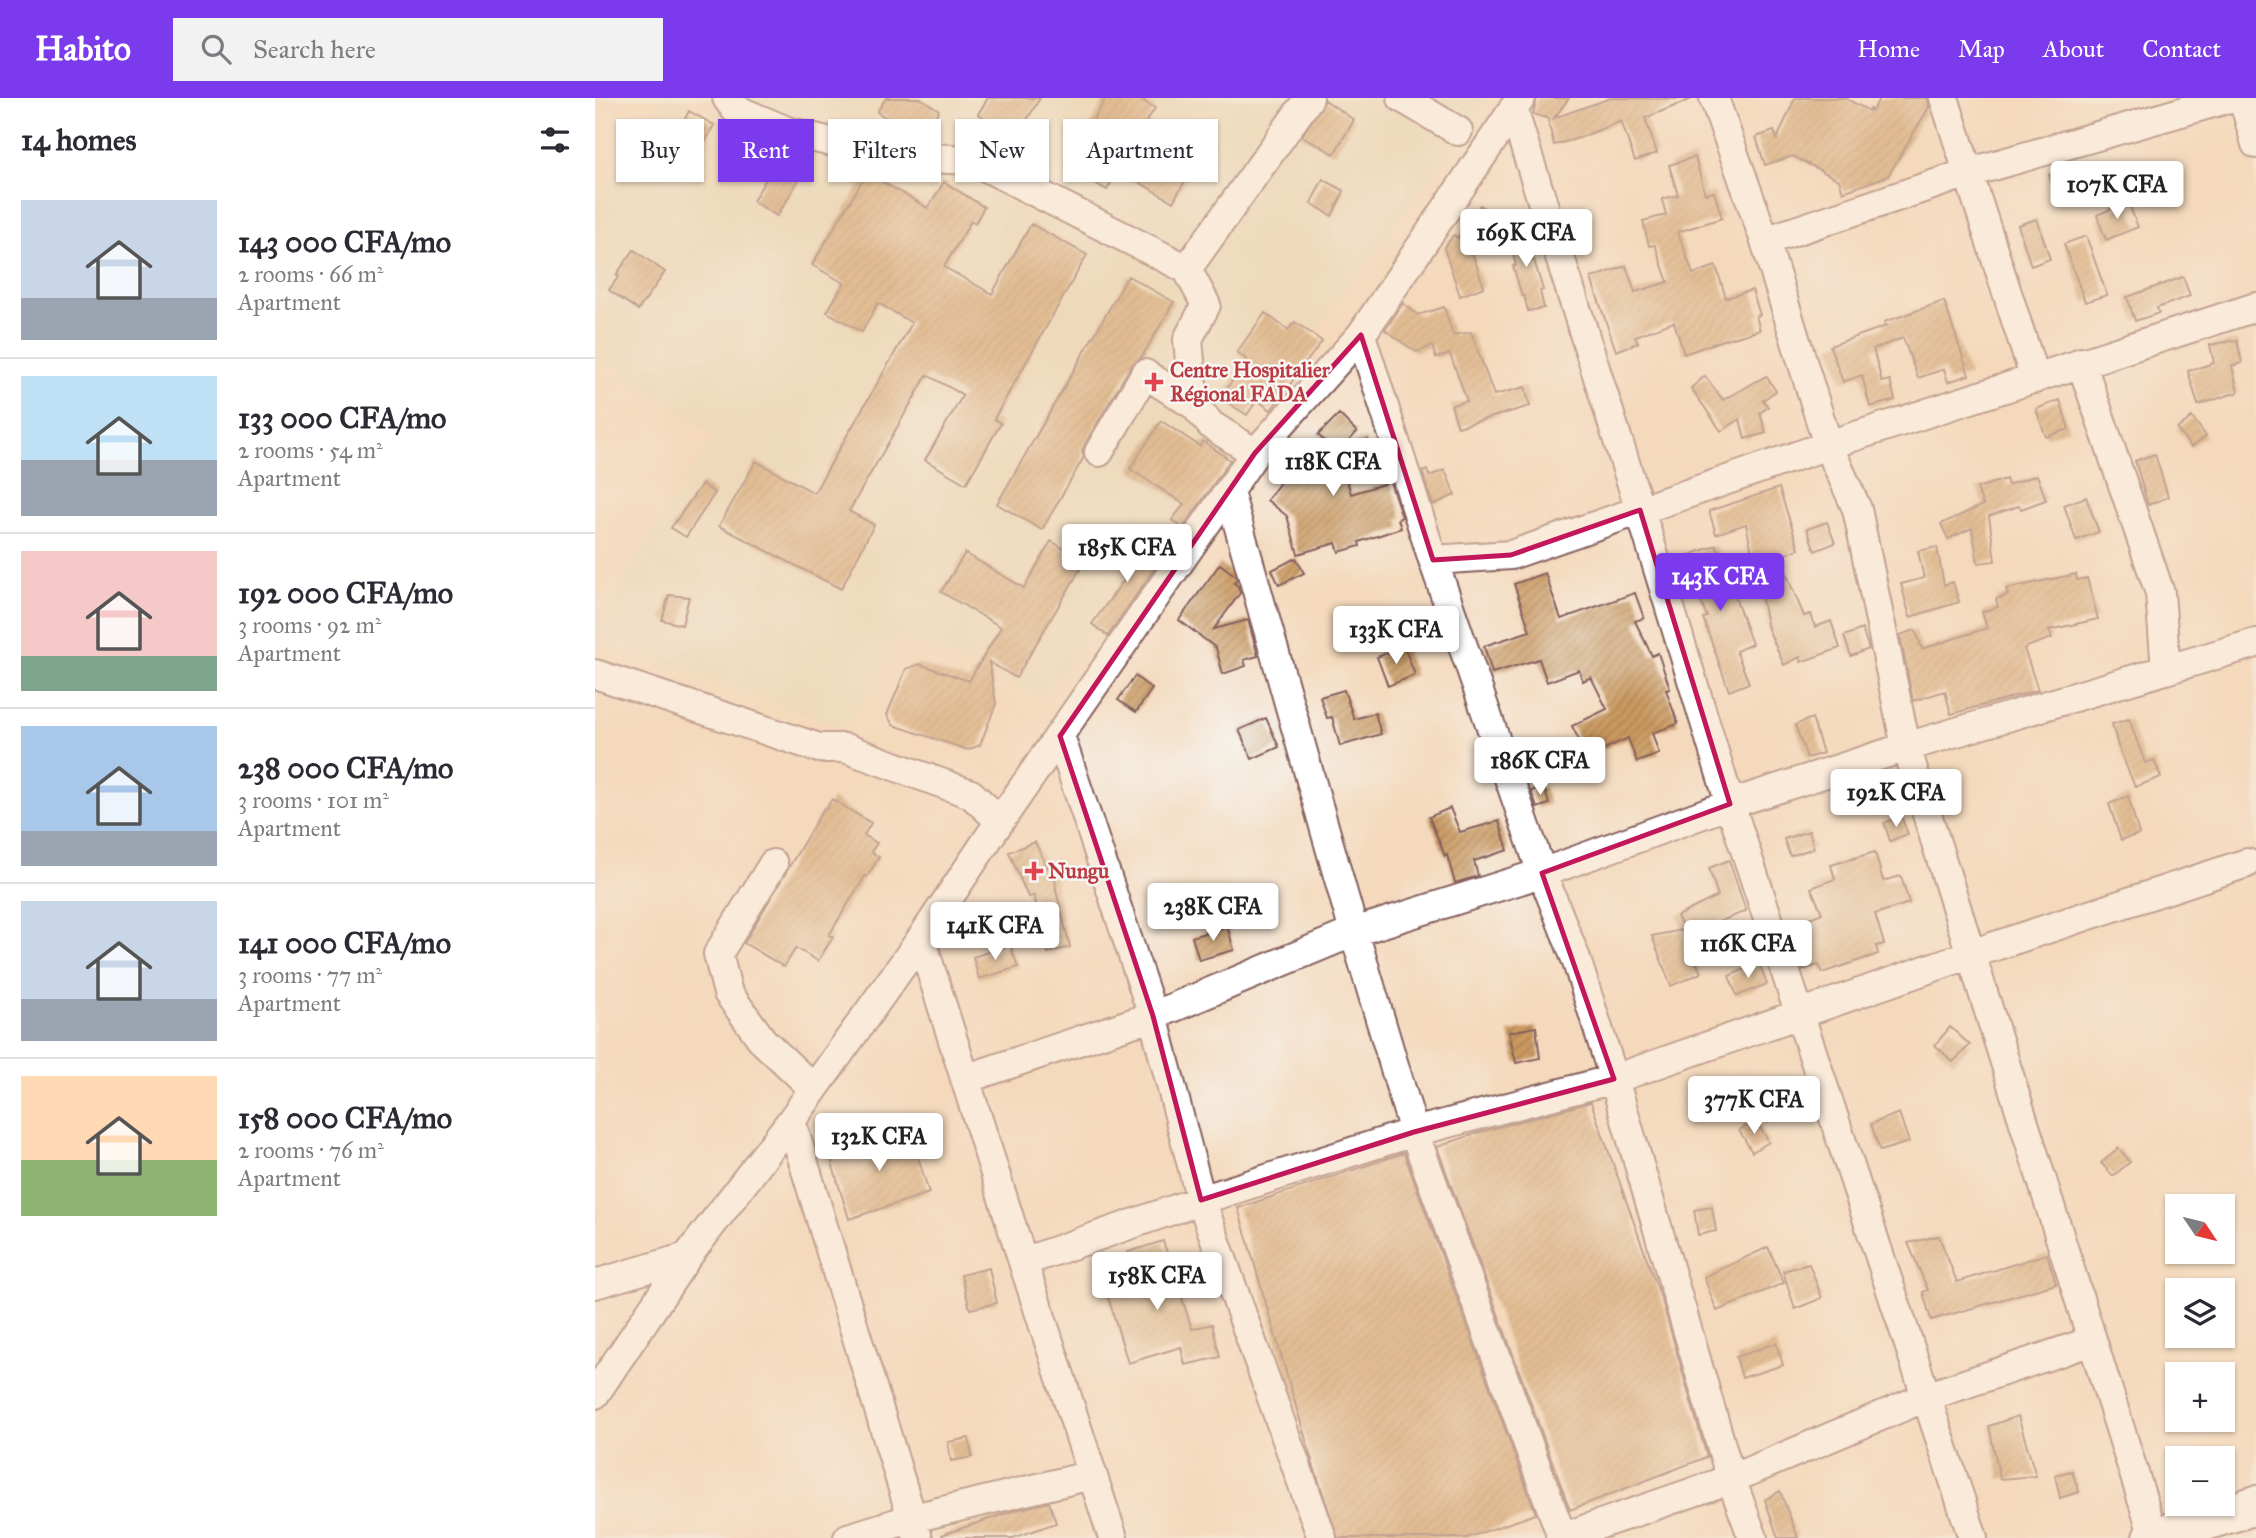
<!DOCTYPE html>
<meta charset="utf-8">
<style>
body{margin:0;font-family:"IM FELL Great Primer",serif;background:#f2f2f3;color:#2b2b33;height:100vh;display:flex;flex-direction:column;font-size:26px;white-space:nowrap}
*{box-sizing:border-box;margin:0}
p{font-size:23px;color:#7c7c81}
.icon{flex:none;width:38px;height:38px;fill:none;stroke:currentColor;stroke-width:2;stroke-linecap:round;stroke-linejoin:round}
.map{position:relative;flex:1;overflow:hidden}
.panel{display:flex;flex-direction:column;background:#fff;width:595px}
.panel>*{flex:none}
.top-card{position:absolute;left:21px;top:21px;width:665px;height:63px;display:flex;gap:14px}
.needle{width:46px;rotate:125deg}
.fabs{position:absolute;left:1570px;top:1096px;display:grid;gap:14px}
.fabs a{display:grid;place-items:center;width:70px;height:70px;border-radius:0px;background:#fff;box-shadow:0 2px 5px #0004;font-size:35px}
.price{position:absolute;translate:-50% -60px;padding:0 16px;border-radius:7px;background:#fff;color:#222;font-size:23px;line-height:46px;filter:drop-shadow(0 2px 4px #0008)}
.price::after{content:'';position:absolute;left:50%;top:42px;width:21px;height:16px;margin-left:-10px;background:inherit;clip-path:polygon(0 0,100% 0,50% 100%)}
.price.current{background:#7c3aed;color:#fff}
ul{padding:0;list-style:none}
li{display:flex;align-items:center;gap:21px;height:175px;padding:0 21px}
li+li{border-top:2px solid #e1e1e2}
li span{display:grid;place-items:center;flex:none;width:196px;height:140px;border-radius:0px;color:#555}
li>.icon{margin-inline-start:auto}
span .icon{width:84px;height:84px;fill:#fffc;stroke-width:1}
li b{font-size:30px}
h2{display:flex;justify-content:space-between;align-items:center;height:84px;padding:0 21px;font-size:30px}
.chip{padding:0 24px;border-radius:0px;background:#fff;box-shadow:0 2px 5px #0004;font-size:24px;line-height:63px}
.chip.current{background:#7c3aed;color:#fff}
header{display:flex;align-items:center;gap:42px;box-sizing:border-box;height:98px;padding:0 35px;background:#7c3aed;color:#fff}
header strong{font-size:33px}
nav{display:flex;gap:38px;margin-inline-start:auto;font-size:24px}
.search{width:490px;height:63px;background:#f2f2f3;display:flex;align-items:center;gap:18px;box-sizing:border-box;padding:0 24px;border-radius:0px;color:#7c7c81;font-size:26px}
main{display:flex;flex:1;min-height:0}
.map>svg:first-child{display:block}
.built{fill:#e6daba}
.building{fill:url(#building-hatch)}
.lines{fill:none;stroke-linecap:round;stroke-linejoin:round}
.minor-casing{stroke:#86605e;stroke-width:32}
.highway-casing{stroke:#86605e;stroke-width:42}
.minor{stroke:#fff;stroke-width:28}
.highway{stroke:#fff;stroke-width:38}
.marked{fill:none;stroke:#c2185b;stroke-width:5;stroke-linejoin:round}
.health-dot{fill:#e0444e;stroke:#f6f6f2;stroke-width:2.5}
.labels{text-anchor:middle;stroke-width:5;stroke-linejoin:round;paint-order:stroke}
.health-label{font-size:21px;font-weight:bold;fill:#be3a42;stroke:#f6f6f2;text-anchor:start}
</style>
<header>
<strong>Habito</strong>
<div class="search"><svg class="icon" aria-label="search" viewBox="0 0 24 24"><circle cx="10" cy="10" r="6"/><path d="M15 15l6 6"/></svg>Search here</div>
<nav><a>Home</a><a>Map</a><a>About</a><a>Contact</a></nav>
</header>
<main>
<section class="panel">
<h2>14 homes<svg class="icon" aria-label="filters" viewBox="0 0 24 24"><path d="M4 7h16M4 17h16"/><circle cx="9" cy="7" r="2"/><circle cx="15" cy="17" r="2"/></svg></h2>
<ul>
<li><span style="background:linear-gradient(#c9d6e8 70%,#9aa5b1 0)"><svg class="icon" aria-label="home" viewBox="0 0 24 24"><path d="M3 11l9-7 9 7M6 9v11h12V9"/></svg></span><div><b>143 000 CFA/mo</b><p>2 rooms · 66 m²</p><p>Apartment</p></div></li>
<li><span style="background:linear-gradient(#bfe0f5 60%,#9aa5b1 0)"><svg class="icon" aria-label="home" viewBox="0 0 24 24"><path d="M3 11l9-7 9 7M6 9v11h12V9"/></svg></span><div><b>133 000 CFA/mo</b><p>2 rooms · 54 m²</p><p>Apartment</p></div></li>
<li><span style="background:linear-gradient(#f6c9c9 75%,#7fa58c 0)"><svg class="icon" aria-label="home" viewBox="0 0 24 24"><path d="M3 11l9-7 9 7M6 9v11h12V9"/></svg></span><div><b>192 000 CFA/mo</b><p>3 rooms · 92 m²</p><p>Apartment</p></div></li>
<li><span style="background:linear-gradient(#a9c7e8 75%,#9aa5b1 0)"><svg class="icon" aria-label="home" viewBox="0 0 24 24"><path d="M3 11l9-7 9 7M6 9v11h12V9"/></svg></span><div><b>238 000 CFA/mo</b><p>3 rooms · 101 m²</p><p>Apartment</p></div></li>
<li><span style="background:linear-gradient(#c9d6e8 70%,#9aa5b1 0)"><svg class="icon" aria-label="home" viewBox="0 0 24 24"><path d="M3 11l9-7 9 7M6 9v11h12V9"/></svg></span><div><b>141 000 CFA/mo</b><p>3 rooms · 77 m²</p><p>Apartment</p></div></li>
<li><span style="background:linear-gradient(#ffd9b3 60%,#8fb573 0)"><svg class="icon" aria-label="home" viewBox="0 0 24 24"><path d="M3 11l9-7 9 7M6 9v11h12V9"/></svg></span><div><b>158 000 CFA/mo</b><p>2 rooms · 76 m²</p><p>Apartment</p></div></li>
</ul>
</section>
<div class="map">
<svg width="1661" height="1440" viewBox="0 0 1661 1440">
<defs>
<pattern id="building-hatch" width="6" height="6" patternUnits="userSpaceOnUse" patternTransform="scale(1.75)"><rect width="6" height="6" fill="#cb9a61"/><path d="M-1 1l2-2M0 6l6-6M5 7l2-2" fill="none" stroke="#a77d50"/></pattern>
</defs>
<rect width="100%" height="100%" fill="#f6f6f2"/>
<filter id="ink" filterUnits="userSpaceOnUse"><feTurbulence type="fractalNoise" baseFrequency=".0143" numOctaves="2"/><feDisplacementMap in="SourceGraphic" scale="14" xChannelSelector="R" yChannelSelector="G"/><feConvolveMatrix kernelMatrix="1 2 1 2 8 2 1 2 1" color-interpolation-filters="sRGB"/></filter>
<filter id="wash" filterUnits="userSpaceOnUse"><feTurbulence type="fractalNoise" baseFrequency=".00686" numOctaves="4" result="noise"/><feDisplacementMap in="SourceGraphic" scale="28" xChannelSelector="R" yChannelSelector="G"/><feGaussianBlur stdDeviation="1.57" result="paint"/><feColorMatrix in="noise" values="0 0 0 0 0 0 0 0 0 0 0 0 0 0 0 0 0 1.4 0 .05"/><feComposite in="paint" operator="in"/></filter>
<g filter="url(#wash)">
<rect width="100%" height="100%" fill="#f4d9bc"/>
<path class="built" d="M70,0H80L117,23L131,0H894L449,599L304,538L253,631L0,540V526L118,337L0,256V105Z"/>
<g id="blocks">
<path class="building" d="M291,0H325L344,12L327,41L282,14Z
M393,0H445L422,39L383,16Z
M511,0H543L560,10L551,24L606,55L578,104L523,72L512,92L471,68Z
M942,0H974L959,20L1016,0L1097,1L1050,20L1062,55L1040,63L1026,23L984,40L959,47L953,22L955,21L938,16Z
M1200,0H1250L1274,13L1275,11L1277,13L1285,0H1333L1334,9L1293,78L1248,94L1244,82L1198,58L1170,67L1161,39L1179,33L1182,41Z
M730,2L759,22L739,56L707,38Z
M94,13L119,27L104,55L79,42Z
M186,55L211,70L182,118L158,103Z
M1100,59L1110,96L1119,94L1127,120L1083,134L1098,176L1121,168L1131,200L1157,192L1165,217L1161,218L1165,232L1138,240L1137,239L1089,256L1079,224L1040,238L1043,245L1021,253L996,180L1031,168L1040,194L1073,184L1060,147L1054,148L1048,123L1071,117L1067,101L1083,97L1074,67Z
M1471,72L1479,95L1462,101L1454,77Z
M272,75L333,110L349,84L389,109L380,125L376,123L349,169L397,196L436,126L492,157L399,321L406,325L371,386L330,362L368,297L332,277L254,413L279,427L246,491L124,428L161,363L219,395L317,225L283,205L267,234L232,214L249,185L217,167Z
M728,81L749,93L737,118L716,105Z
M1533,104L1543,129L1511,142L1502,117Z
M885,107L899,117L876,151L889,189L865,198L849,150L859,137L863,140Z
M1442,121L1455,161L1436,168L1423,127Z
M928,126L937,163L939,162L948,192L945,193L949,210L933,213L929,198H927L918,168H921L912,130Z
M1491,138L1512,197L1490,204L1469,146Z
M39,152L70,174L43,212L14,192L24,178L21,177Z
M533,178L579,204L546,260L536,268L490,346L487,353L489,359L447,432L402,406Z
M1588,179L1595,198L1562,210L1564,215L1540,223L1532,199Z
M1349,203L1374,277L1353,284L1349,271L1323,280L1308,240L1278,251L1287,284L1295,282L1300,302L1275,309L1267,277L1248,284L1235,248L1291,228L1289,224Z
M808,205L823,217L849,209L858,237L876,234L899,297L930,289L935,308L863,329L856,307L872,303L855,256L841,260L837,248L821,254L790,232Z
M670,215L693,232L700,224L727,243L676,312L662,302L652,317L625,300L652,262L642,254Z
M1642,242L1647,265L1637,268L1643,294L1603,307L1593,273L1619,265L1615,247Z
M1110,278L1128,302L1171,278L1181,293L1168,302L1173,309L1165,315L1171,335L1150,341L1145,321L1126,333L1096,290Z
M1465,302L1474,331L1451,339L1441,311Z
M744,316L762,334L750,347L772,342L748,370L756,396L795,384L807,419L803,421L806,430L764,444L765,448L744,454L741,445L703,456L692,418L672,402L705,358L737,350L723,337Z
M1597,319L1611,338L1596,349L1582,331Z
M566,323L605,348L608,343L635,362L588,430L577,422L589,406L535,371Z
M1560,356L1573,399L1553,407L1540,363Z
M832,372L834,378L850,372L860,397L838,407L827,374Z
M1442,377L1451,402L1426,411L1424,408L1394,418L1400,463L1383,465L1377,430L1353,441L1346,426L1388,407L1382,390L1411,381L1413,387Z
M107,386L120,395L91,439L76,430Z
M1184,390L1204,451L1184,459L1209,518L1216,516L1220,529L1236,523L1245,550L1206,564L1205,559L1189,567L1173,531L1151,426L1121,436L1114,413Z
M1491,399L1504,434L1481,442L1469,407Z
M1232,424L1240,445L1220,453L1212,431Z
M527,440L551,453L552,452L565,462L513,538L497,526L539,468L518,456Z
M456,443L490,463L421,580L394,564L401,606L385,647L373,652L298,627L292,617L311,571L324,566L374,583L406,529L346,494L370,455L429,490Z
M1121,447L1157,546L1141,553L1154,585L1134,593L1108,520L1112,519L1089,459Z
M1342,449L1349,487L1358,484L1364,504L1315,519L1306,486L1329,480L1323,453Z
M701,460L709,475L684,487L677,472Z
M625,466L641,478L642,482L639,485L643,488L645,495L619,531L653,522L663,558L649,562L651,568L628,576L621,550L584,522Z
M950,475L966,521L1040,495L1049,520L1040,523L1057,558L1063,555L1075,591L1071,592L1083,626L1057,635L1064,656L1042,664L1033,640L998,656L1000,660L980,668L971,648L984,642L977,628L1012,611L996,579L988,583L984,572L952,584L944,561L897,575L889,548L935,533L919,486Z
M1481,476L1482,482L1492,480L1503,521L1454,532L1457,540L1429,550L1443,592L1356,616L1350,593L1318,603L1305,537L1320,532L1327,551L1392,530L1387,514L1403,509L1401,501L1413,497L1411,491Z
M74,497L94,499L87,527L67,522Z
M1267,531L1274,551L1256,558L1249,538Z
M809,548L820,577L793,588L782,559Z
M540,578L557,591L541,614L523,602Z
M749,592L759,621L780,615L786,636L745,648L737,619L732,620L725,599Z
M671,620L684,649L657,661L644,632Z
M1217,620L1228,655L1212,660L1200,627Z
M1534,621L1550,665L1559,662L1566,679L1540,689L1523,648L1517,626Z
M949,689L954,706L942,710L936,693Z
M1533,698L1544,736L1526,742L1514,706Z
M237,701L276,725L269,737L282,745L276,754L284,759L272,779L270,778L234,837L238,839L223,863L201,850L189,869L149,845L229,710L231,711Z
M855,710L865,734L904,723L913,752L879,763L883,778L860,785L852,757L850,758L834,719Z
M1306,718L1313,736L1295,743L1289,725Z
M1214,733L1219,750L1195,758L1189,741Z
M440,744L452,769L460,777L461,792L475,849L453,855L439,798L433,799L414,754Z
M1280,754L1288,783L1306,778L1314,805L1280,816L1289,846L1281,848L1283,856L1227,875L1224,867L1208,872L1193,829L1227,815L1216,790L1240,781L1236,767Z
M1134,762L1151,813L1091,837L1082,818L1123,798L1114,770Z
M632,828L639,852L604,862L597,839Z
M1087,832L1106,875L1076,888L1057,838Z
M415,847L423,869L384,881L378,859Z
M1164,865L1172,886L1142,898L1134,878Z
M941,929L945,960L921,965L914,934Z
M1355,929L1375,947L1358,964L1340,947Z
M996,1004L1068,1206L1112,1359L975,1412L842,1049L882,1035Z
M1304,1015L1314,1044L1285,1053L1276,1026Z
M1161,1023L1174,1044L1157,1054L1144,1032Z
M314,1029L334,1095L254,1121L234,1055Z
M1524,1050L1535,1064L1518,1078L1506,1065Z
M809,1055L941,1416L871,1440H743L718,1366L643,1110Z
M1117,1109L1121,1133L1103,1137L1099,1112Z
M1344,1138L1362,1184L1452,1156L1461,1186L1336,1222L1328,1194L1333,1192L1313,1145Z
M568,1143L597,1231L617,1226L625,1259L590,1267L586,1249L533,1265L511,1192L542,1182L533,1154Z
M1173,1149L1189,1185L1122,1213L1109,1179Z
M1214,1166L1227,1200L1200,1211L1188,1173Z
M394,1170L402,1205L375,1211L366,1177Z
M1181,1245L1188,1267L1147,1280L1141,1259Z
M1423,1318L1441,1378L1405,1381L1394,1328Z
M374,1340L377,1359L356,1363L353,1344Z
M1477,1373L1484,1394L1465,1400L1460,1377Z
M1185,1393L1203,1440H1183L1170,1402Z
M454,1404L461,1425L418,1440H348L347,1437L418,1413Z"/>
</g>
</g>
<g filter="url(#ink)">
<use href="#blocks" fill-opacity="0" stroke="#86605e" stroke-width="2"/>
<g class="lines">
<defs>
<path id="minor" d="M132,0L140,11L192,33L293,58L377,62L592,171
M807,0L863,33
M1119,0L1170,143L1233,347L1262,411L1311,649L1559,1439
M1349,0L1440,281
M1648,0L1661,46
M918,11L1045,412L1135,706L1378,1440
M1170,143L1373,75L1635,0
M766,237L838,462L947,775L981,861L1019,981L1136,1381L1158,1440
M1486,264L1565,495L1571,572
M504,354L550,276L599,307
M660,355L616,327L599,307L593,241L611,207L592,171L714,0
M634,394L759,834L819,1034L967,1439
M838,462L916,457L1233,347L1661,209
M0,576L224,650H250L376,696L405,723
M465,638L558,918L606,1102L727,1440
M178,766L123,856L133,895L168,943L219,991
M326,841L428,1164L518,1440
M370,981L558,918L759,834L947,775L1135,706L1311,649L1661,545
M196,1023L323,1440
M428,1164L606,1102L819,1034L1019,981L1376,856L1652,765
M0,1186L92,1159
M0,1296L92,1159L196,1023L326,841L405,723L660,355L766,237L926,0
M253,1440L318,1420L497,1377
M965,1440L1136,1381L1331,1299L1497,1243"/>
<path id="highway" d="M1557,1440L1661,1407"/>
</defs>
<use href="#minor" class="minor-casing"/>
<use href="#highway" class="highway-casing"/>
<use href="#minor" class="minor"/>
<use href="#highway" class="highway"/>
</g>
</g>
<path d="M0 0H1661V1440H0ZM766,237L838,462L916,457L1045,412L1135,706L947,775L1019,981L819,1034L606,1102L558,918L465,638L660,355Z" fill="#f4d9bc" fill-opacity=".55" fill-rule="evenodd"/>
<path class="marked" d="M766,237L838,462L916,457L1045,412L1135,706L947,775L1019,981L819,1034L606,1102L558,918L465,638L660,355Z"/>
<g class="health-dot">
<path d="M555.5 273.5h7v7h7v7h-7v7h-7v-7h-7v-7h7z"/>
<path d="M435.5 762.5h7v7h7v7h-7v7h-7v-7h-7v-7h7z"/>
</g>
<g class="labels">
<g class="health-label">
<text x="575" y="279">Centre Hospitalier<tspan x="575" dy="24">Régional FADA</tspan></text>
<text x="453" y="780">Nungu</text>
</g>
</g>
</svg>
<div class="fabs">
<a><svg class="needle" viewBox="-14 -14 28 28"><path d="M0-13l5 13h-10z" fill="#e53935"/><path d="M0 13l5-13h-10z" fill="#7c7c81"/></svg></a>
<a><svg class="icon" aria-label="layers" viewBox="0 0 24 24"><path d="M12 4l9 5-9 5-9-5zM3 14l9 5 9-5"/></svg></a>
<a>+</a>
<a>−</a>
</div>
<b class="price" style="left:1522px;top:123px">107K CFA</b>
<b class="price" style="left:931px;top:171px">169K CFA</b>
<b class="price" style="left:738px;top:400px">118K CFA</b>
<b class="price" style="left:532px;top:486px">185K CFA</b>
<b class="price current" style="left:1125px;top:515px">143K CFA</b>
<b class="price" style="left:801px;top:568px">133K CFA</b>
<b class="price" style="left:945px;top:699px">186K CFA</b>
<b class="price" style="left:1301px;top:731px">192K CFA</b>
<b class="price" style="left:618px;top:845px">238K CFA</b>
<b class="price" style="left:400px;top:864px">141K CFA</b>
<b class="price" style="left:1153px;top:882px">116K CFA</b>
<b class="price" style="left:1159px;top:1038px">377K CFA</b>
<b class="price" style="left:284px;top:1075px">132K CFA</b>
<b class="price" style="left:562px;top:1214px">158K CFA</b>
<div class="top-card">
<a class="chip">Buy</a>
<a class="chip current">Rent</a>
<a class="chip">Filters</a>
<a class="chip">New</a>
<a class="chip">Apartment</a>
</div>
</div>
</main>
